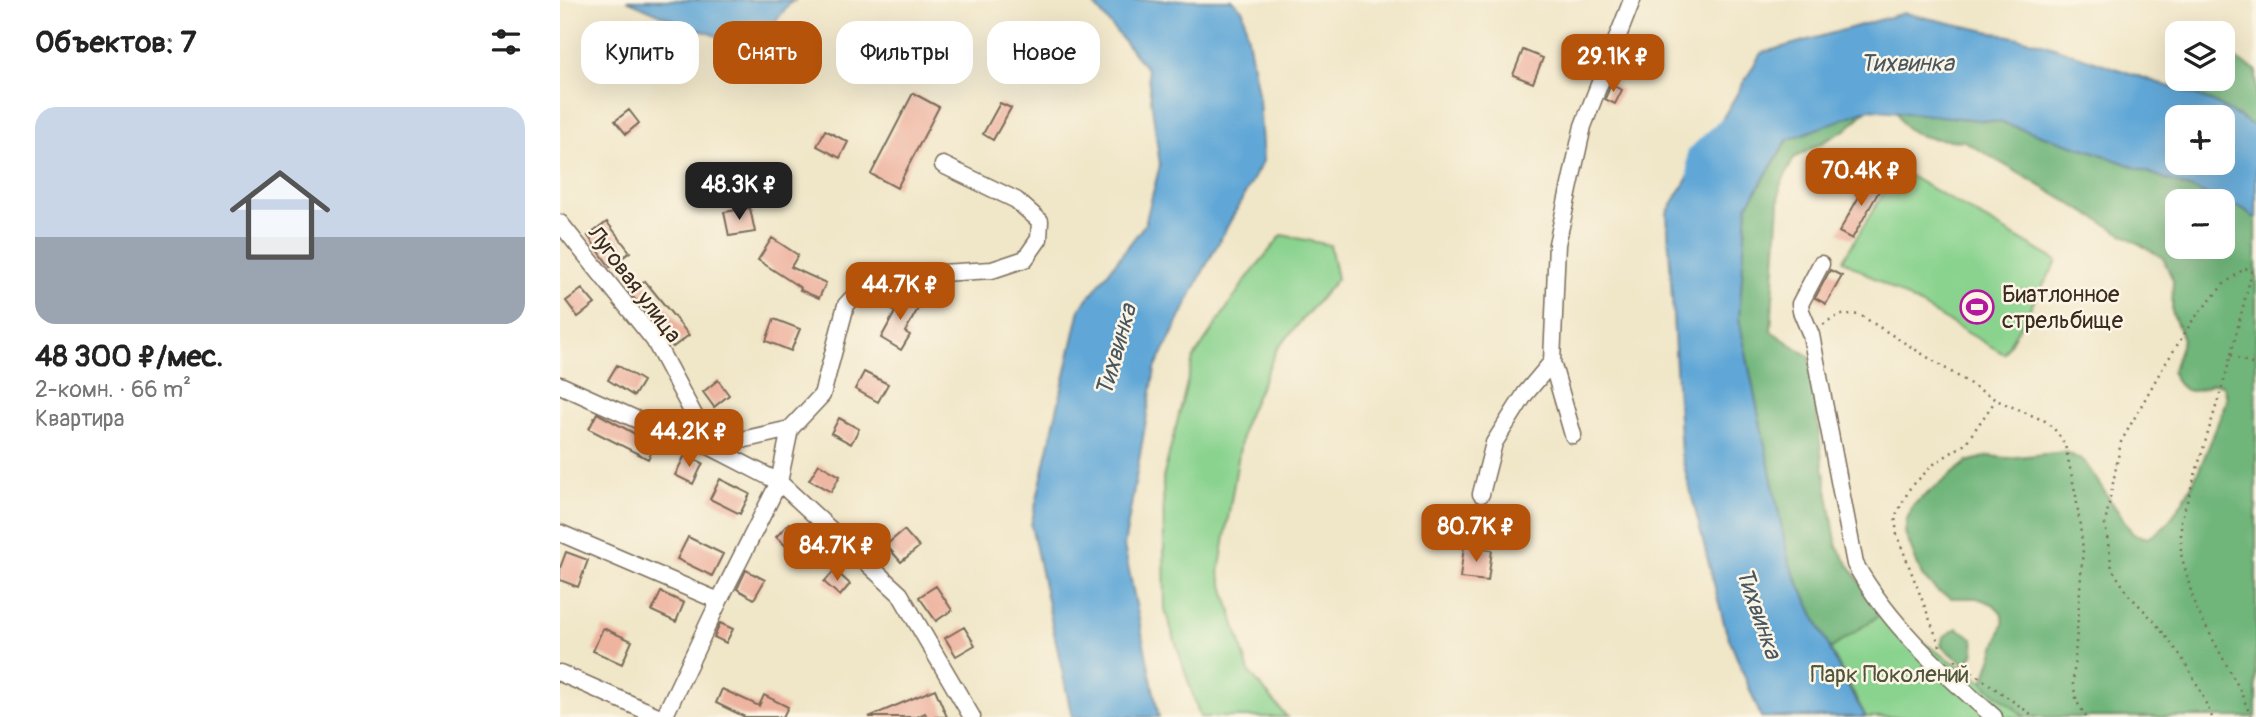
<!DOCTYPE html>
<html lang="ru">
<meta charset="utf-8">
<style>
body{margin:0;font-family:Pangolin,sans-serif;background:#f6f6f6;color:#222;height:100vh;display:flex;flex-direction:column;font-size:26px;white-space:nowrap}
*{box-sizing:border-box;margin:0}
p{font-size:23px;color:#767676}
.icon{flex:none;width:38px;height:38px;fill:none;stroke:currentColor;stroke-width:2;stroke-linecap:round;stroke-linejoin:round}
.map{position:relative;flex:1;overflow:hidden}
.details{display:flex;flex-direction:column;background:#fff;width:560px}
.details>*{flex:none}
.banner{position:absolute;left:21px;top:21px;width:665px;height:63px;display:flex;gap:14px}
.fabs{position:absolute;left:1605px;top:21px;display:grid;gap:14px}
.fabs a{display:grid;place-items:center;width:70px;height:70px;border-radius:14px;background:#fff;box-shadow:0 7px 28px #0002;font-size:35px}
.price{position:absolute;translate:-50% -60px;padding:0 16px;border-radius:14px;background:#b45309;color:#fff;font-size:23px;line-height:46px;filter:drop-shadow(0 2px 4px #0008)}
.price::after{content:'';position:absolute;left:50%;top:42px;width:21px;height:16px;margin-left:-10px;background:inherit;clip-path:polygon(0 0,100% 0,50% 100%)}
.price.current{background:#222;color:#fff}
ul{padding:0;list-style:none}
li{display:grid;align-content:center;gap:14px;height:371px;padding:0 35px}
li span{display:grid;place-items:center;height:217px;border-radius:21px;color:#555}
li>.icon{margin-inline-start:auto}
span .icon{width:126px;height:126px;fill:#fffc;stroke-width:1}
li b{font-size:30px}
h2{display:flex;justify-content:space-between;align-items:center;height:84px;padding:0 35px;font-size:30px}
.tag{padding:0 24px;border-radius:21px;background:#fff;box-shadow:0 7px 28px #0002;font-size:24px;line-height:63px}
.tag.current{background:#b45309;color:#fff}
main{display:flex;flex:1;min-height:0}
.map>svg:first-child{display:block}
.green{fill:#8ad38f;stroke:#627e56;stroke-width:2}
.forest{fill:#6fb57a;stroke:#55704c;stroke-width:2;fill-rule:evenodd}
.water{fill:#61a7d7;stroke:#4e687a;stroke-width:2;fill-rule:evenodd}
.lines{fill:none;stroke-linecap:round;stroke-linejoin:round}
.river{stroke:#61a7d7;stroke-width:24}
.building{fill:#eeb4a0}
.minor-casing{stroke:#7a6c5a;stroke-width:19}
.path{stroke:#7a6c5a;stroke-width:2.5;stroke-dasharray:2 5;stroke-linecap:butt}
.minor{stroke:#fff;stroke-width:16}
.labels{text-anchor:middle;stroke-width:5;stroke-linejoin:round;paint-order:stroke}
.street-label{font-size:23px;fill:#3b2a1e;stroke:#fcf5e5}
.poi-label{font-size:23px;fill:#3b2a1e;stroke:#fcf5e5;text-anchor:start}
.park-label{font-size:23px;fill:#4f543a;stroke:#fcf5e5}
.water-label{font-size:24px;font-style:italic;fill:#48565f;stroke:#fcf5e5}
</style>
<main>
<section class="details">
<h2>Объектов: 7<svg class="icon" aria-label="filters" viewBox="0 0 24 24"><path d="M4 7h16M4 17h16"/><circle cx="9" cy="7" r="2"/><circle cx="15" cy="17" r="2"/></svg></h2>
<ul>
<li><span style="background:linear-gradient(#c9d6e8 60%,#9aa5b1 0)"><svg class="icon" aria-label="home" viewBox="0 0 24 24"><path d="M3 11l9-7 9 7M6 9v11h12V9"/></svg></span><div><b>48 300 ₽/мес.</b><p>2-комн. · 66 m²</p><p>Квартира</p></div></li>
</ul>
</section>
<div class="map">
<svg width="1696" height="717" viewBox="0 0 1696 717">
<rect width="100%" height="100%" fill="#fcf5e5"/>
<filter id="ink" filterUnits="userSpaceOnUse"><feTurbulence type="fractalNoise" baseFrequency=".0143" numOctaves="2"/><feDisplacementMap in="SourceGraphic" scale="14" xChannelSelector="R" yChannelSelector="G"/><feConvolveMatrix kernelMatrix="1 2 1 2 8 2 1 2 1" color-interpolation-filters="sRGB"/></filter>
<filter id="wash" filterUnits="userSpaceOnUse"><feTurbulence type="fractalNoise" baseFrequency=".00686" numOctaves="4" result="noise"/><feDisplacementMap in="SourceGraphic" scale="28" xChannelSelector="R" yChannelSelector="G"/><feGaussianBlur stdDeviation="1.57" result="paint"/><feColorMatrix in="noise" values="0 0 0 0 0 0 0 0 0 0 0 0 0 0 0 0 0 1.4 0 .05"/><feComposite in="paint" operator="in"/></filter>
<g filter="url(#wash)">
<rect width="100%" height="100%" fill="#f0e6c8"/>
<path class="green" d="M1338,169L1497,261L1444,354L1283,260Z
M722,235L770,245L777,279L717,349L684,424L659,572L689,672L727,717H640L605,610L603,478L633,359L687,278Z
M1321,614L1340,628L1415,676L1465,717H1306L1270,649Z"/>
<path class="forest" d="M1663,52L1696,70V127L1651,101L1617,89L1616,62L1617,79H1662Z
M1309,108L1287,129L1234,158L1220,186L1211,331L1250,357L1262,459L1277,547L1321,614L1270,649L1229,563L1179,319L1187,206L1228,140Z
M1337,112L1440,122L1538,153L1684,209L1696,219V717H1466L1423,683L1444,621L1441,612L1433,604L1417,598H1391L1378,592L1362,576L1345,533L1347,519L1353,505L1407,462L1429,456L1447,458L1505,452L1524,461L1573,534L1588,538C1625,521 1653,436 1667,398L1663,385L1653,383C1634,395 1622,395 1612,373L1623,339L1612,312L1613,280L1603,258L1404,141C1378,139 1346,141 1337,112ZM1617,201H1662V247H1617Z
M1397,628L1413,638L1414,653L1406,665L1381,646L1383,637Z"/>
<path class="water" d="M67,0H236L231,2L193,49L115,21Z
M530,0H672L683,10L699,99L703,161L642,273L595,369L564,546L599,717H512L471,525L520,309L585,224L600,165L587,69Z
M1344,13L1482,43L1651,101L1696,127V219L1684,209L1538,153L1440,122L1309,109L1227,140L1187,206L1179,319L1229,563L1288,687L1306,717H1201L1166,631L1121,454L1107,213L1201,53ZM1662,117V163H1617V117Z"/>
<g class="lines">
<path class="river" d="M1140,192L1139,156L1168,129"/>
</g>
<g id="blocks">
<path class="building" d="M1013,38L1026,44L1021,58L1007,52Z
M963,50L983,58L973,83L953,75Z
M1051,84L1062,90L1055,104L1045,99Z
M353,93L379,107L337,188L311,174Z
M440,103L451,108L433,140L423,134Z
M69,110L79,123L66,134L55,121Z
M265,130L288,142L280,158L257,146Z
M1310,177L1323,184L1292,239L1279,232Z
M190,208L195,232L169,236L164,212Z
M47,222L70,252L50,267L28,236Z
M212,238L238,255L231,267L266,283L259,298L240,290L241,288L198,260Z
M1270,270L1282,276L1266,304L1255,298Z
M85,281L129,335L113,347L70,293Z
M22,289L35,304L18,317L6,301Z
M340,295L360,305L345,332L350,335L341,350L321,338L335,312L332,310Z
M214,319L240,329L231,351L206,341Z
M57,365L83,381L74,396L48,380Z
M304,372L328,384L318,402L295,389Z
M158,380L169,395L154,407L143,392Z
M37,413L95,445L88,459L29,429Z
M279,418L299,429L291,444L271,433Z
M125,455L143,463L133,484L115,475Z
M259,464L280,476L271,492L249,480Z
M160,479L190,494L180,514L150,499Z
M229,523L247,538L234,553L216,537Z
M344,530L359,547L341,562L326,545Z
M128,537L163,554L152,576L117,559Z
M904,546L932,550L928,581L900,578Z
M6,552L28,560L18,587L0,580V568Z
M186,570L205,580L194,599L177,589Z
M275,570L290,584L280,596L264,582Z
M376,586L392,610L376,621L359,597Z
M101,592L124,603L116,622L92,611Z
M160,623L173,629L166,643L154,637Z
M404,627L415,645L396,656L385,638Z
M43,628L72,641L62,664L33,651Z
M162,689L199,706L204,695L228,707L223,717H185L156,703Z
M375,689L387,717H367L365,713L357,717H309Z"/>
</g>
</g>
<g filter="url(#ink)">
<use href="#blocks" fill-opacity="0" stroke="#7a6c5a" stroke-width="2"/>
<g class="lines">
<defs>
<path id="minor" d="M0,223L94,340L151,447L230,429
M1261,264L1240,304L1241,311L1251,335L1295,564C1330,626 1381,671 1434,717
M992,362L1013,435
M0,385L109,434L151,447L219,482L340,594L412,717
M921,494L934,443L965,394L992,362L997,244L1023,126L1072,0
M0,533L159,601
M0,673L100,717
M104,717L159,601L219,482L230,429L262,395L286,305L312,277L432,270L465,259L479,239L480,221L456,200L383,165"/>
</defs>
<use href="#minor" class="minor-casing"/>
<path class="path" d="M1263,325C1275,315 1284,313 1300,315L1436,400L1485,421L1497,432L1505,445L1516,496L1523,549L1513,684L1517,702L1526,717
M1671,355L1696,366
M1380,646L1337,535L1335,517L1350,488L1375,463L1405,444L1435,401
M1395,660L1475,717
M1652,717L1638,686L1621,656L1593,620L1569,595L1552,569L1545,524L1561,442L1599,374L1633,320L1663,285L1685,268L1692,271L1666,374L1621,521V554L1635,606L1679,688L1691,717"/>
<use href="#minor" class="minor"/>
</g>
</g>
<defs>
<symbol id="stadium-ring" viewBox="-11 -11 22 22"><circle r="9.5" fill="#fcf5e5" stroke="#b5179e" stroke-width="1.5"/><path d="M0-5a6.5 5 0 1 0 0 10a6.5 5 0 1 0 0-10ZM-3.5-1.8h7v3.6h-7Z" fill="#b5179e"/></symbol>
</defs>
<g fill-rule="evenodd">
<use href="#stadium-ring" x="1398" y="288" width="38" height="38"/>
</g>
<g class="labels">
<g class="street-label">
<text transform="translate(75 284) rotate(53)" y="8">Луговая улица</text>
</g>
<g class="poi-label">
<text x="1442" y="302">Биатлонное<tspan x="1442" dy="26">стрельбище</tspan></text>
</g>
<g class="park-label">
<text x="1330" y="682">Парк Поколений</text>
</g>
<g class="water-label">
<text x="1347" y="71">Тихвинка</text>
<text transform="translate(556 350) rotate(-74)" y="8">Тихвинка</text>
<text transform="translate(1199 613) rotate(71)" y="8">Тихвинка</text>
</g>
</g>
</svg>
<div class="fabs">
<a><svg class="icon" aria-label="layers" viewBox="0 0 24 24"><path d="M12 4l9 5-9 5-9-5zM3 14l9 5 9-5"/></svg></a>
<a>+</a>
<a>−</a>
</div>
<b class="price" style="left:1053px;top:94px">29.1K ₽</b>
<b class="price" style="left:1301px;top:208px">70.4K ₽</b>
<b class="price current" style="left:179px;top:222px">48.3K ₽</b>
<b class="price" style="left:340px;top:322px">44.7K ₽</b>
<b class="price" style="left:129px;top:469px">44.2K ₽</b>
<b class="price" style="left:916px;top:564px">80.7K ₽</b>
<b class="price" style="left:277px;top:583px">84.7K ₽</b>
<div class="banner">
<a class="tag">Купить</a>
<a class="tag current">Снять</a>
<a class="tag">Фильтры</a>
<a class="tag">Новое</a>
</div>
</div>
</main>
